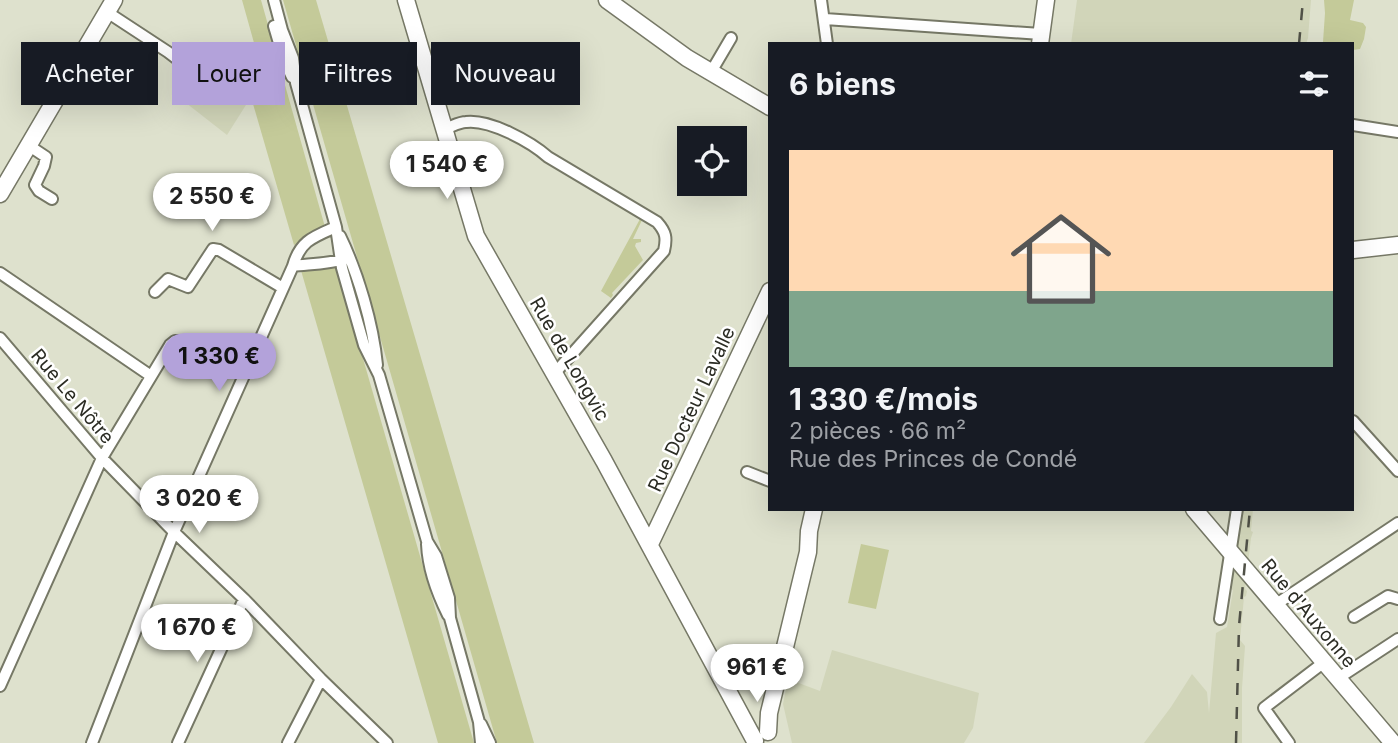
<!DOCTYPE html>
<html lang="fr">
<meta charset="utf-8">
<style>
body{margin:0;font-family:Inter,sans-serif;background:#20242c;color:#f1f3f6;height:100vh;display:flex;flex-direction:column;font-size:26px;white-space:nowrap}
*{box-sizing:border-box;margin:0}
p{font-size:23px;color:#9ea1a6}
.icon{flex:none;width:38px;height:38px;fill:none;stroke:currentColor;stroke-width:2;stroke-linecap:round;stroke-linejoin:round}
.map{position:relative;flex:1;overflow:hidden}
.details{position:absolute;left:768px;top:42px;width:586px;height:469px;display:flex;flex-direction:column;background:#171b24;border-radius:0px;box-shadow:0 7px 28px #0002}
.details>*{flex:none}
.guide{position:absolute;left:21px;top:42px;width:642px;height:63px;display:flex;gap:14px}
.buttons{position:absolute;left:677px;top:126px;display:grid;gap:14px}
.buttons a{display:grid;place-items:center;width:70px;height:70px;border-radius:0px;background:#171b24;box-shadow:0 7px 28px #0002;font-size:35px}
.price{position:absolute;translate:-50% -60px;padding:0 16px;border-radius:24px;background:#fff;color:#222;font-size:23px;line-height:46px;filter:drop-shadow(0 2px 4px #0008)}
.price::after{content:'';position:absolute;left:50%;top:42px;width:21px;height:16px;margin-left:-10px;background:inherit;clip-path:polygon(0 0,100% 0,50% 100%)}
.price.on{background:#b3a2da;color:#111}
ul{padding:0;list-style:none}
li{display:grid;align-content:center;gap:14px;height:371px;padding:0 21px}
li+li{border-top:2px solid #363941}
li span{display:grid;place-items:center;height:217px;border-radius:0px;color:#555}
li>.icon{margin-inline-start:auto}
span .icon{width:126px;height:126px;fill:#fffc;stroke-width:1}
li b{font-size:30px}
h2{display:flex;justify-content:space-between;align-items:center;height:84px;padding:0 21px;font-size:30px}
.chip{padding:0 24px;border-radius:0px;background:#171b24;box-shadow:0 7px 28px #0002;font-size:24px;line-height:63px}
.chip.on{background:#b3a2da;color:#111}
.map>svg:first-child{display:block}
.built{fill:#d1d5b9}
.green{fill:#c4ca99}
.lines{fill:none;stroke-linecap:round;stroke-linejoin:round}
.street-casing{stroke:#767866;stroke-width:14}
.secondary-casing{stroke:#767866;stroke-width:19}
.street{stroke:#fff;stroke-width:10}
.secondary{stroke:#fff;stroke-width:16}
.rail{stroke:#505147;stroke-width:2.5;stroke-dasharray:12 12;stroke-linecap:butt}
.labels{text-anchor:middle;stroke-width:5;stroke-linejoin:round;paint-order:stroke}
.street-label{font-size:19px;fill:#2b2c24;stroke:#fff}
</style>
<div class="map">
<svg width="1398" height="743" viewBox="0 0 1398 743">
<rect width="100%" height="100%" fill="#dee1cd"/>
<path class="built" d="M1077,0H1311L1308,38L1306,44H1071Z
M236,42L251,97L227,135L172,92L205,45L217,47Z
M1241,509H1253L1251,531L1253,532L1251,538L1245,589L1247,591L1246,596L1244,597L1240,640L1245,646L1242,688V743H1144L1171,707L1192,674L1207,692L1209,713L1216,633L1227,627L1233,590L1230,589L1231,584H1232Z
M832,650L979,693L973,728L964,743H792L783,704L788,679L820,691Z"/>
<path class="green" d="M242,0H261L325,227L294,245L251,97L268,93Z
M283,0H316L534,743H497Z
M1324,0H1354L1350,20L1363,23L1366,27L1364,39L1360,49L1353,50V44H1324L1323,42L1325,13Z
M640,219L642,220L633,239H641V242L636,243L635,246L643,260L612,293L613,295L611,298L601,291Z
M336,265L474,743H438L300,267Z
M861,544L889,550L876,609L848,603Z"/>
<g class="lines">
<defs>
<path id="street" d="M274,0L282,30L293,58L296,83L336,227L342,268L364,345L379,375L427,541L436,556L449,598L450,618L479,722L481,743
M821,0L827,44
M107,12L168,52L185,65
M825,19L1041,34
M274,26L284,60L292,77
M711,72L731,38
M1353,125L1398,132
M444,129C451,127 459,122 466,122C490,119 531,142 548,157L657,222C666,232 667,238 664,251L554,374
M28,145L46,157L44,166L35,185L39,191L52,199
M340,236C358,273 373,324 377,365
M293,266C310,264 328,264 345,259
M0,273L151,376
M155,292L168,279L188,287L213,249L219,250L283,288
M0,338L102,458L174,532L244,599L321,679L387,743
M1353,421L1398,471
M747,472L770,481
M427,544C428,568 437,593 448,615
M1275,605L1398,523
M1354,617L1388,596L1398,599
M1220,619L1237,509
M1337,679L1398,639
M0,686L102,458L170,345L175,341H179L245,373
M481,724L490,743
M92,743L174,532L293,266C300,241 313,237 336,227
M178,743L244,599
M288,743L321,679
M1289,743L1264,708L1323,663"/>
<path id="secondary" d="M406,0L476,236L604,461L755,741
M607,0L687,58L770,107
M1040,44L1046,0
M0,194L114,0
M1353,250L1398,245
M1194,509L1393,743
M650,544L770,291
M768,732L769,713L808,552L809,531L814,509"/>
</defs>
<use href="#street" class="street-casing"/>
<use href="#secondary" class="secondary-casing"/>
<use href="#street" class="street"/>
<use href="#secondary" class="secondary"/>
<path class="rail" d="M1299,44L1303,0
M1236,743L1239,626L1250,509"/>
</g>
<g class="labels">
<g class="street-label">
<text transform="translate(570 359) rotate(60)" y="7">Rue de Longvic</text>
<text transform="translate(73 396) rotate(50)" y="7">Rue Le Nôtre</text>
<text transform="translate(691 409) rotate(-65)" y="7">Rue Docteur Lavalle</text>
<text transform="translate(1309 613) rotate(50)" y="7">Rue d'Auxonne</text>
</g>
</g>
</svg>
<div class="buttons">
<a><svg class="icon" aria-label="locate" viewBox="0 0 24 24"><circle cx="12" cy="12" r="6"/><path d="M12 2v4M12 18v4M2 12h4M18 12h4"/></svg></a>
</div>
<b class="price" style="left:447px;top:201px">1 540 €</b>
<b class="price" style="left:212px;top:233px">2 550 €</b>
<b class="price on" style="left:219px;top:393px">1 330 €</b>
<b class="price" style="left:199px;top:535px">3 020 €</b>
<b class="price" style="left:197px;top:664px">1 670 €</b>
<b class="price" style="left:757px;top:704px">961 €</b>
<div class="guide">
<a class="chip">Acheter</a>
<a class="chip on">Louer</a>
<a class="chip">Filtres</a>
<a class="chip">Nouveau</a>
</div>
<section class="details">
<h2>6 biens<svg class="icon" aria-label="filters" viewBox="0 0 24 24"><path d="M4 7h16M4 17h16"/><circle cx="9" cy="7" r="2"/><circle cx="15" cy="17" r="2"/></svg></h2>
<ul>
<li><span style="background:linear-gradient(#ffd9b3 65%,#7fa58c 0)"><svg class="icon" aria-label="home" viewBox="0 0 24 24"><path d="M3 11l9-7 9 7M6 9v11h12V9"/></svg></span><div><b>1 330 €/mois</b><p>2 pièces · 66 m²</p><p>Rue des Princes de Condé</p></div></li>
</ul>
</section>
</div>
